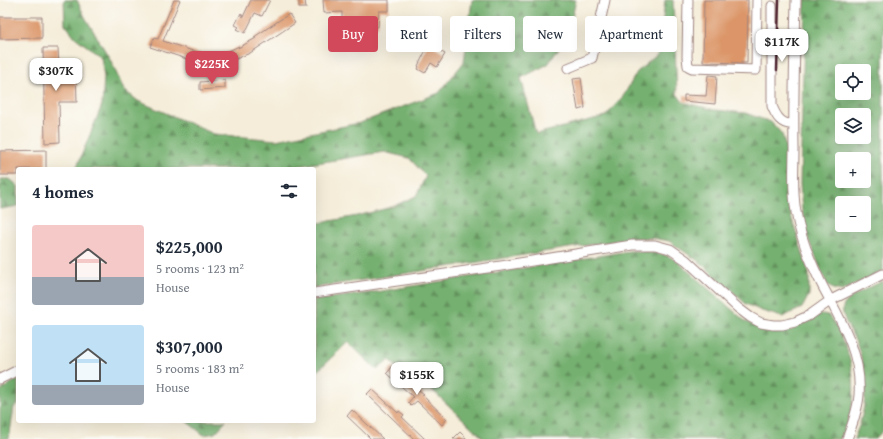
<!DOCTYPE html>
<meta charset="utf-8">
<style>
body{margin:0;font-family:"Gentium Book Plus",serif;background:#f2f2f3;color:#1f2937;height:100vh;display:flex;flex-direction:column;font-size:15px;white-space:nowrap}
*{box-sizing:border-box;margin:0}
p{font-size:13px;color:#747a83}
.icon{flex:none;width:22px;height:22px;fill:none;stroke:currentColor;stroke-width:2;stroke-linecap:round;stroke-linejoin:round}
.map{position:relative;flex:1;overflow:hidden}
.sheet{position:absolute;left:16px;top:167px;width:300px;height:256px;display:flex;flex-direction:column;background:#fff;border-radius:4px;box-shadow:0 4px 16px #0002}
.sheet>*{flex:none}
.banner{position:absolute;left:328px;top:16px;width:380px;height:36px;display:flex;gap:8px}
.controls{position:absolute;left:835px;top:64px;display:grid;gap:8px}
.controls a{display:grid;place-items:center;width:36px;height:36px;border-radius:4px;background:#fff;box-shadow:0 4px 16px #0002;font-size:20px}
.price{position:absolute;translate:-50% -34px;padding:0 9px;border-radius:8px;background:#fff;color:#222;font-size:13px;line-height:26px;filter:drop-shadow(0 1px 2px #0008)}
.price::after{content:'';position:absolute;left:50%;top:24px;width:12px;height:9px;margin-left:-6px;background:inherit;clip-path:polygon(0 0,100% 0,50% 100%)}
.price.on{background:#d1495b;color:#fff}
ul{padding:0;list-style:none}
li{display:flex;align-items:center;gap:12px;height:100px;padding:0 16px}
li span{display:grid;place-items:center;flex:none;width:112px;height:80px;border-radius:4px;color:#555}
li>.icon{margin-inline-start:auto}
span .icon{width:48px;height:48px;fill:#fffc;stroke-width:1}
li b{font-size:17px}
h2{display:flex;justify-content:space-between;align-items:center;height:48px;padding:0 16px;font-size:17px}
.chip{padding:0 14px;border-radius:4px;background:#fff;box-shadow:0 4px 16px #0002;font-size:14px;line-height:36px}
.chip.on{background:#d1495b;color:#fff}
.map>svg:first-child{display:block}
.forest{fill:url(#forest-firs);stroke:#60684d;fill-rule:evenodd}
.building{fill:#db9568}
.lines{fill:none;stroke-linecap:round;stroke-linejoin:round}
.minor-casing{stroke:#a08682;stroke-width:11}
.minor{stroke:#fff;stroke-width:9}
.rail{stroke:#4a1f2b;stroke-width:2.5}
</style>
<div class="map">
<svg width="883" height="439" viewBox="0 0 883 439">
<defs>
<pattern id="forest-firs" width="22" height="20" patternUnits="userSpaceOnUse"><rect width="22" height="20" fill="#75b06f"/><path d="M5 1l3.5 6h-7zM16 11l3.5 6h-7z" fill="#628f5b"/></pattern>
</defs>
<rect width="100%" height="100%" fill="#fdfcf7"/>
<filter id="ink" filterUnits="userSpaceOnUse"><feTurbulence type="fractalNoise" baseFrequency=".025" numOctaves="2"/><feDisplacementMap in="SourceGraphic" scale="8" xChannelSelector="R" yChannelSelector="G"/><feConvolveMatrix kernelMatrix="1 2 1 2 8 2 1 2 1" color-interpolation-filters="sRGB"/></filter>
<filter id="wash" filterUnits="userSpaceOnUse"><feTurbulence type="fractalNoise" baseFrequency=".012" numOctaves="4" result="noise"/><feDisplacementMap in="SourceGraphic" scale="16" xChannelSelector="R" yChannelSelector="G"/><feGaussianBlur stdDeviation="0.9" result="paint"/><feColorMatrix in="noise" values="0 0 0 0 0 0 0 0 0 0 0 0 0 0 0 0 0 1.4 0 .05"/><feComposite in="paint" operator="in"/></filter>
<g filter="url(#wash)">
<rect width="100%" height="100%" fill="#f5edd9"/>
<path class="forest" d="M64,0H77L85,17L110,59L124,90L138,101L214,134L276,140L360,123L439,93L464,62L472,0H576L568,35L548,64L521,78L536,134L606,116L624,95L637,72L659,53L665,0H673L677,94L683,102L694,105L715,110L745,113L771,122L782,134L788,157L791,216L809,273V295L802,308L782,317L762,311L746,304L701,263L669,241L652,238H633L331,285L314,288V224L357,216L392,207L416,196L426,176L409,158L384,152L280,169H76L102,105L104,77L101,57L75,37L65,24Z
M805,0H883V271L842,291L833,289L827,284L808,239L802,211L800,184ZM842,71H864V93H842ZM842,115H864V137H842ZM842,159H864V181H842ZM842,203H864V225H842Z
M0,179H10L18,186V206L0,209Z
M629,251C647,251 663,251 678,262L745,321L761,329L773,332L790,331L811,319L822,314L828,315C847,337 858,378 852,406C851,411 850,416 848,421C847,427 845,434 842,439H484L408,367L403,372L389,360L377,370L348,342L314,374V300L369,293Z
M883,281V431L875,439H854C856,432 860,426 861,419C868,396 865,369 858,347C855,336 838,315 844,305C850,295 873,286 883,281Z
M18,380V404L14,407L9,439H0V391L13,382Z
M186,421H226L215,433L204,435Z"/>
<g id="blocks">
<path class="building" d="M174,0H180L163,41L208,56L205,65L150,47L154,38L158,39Z
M251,0H270L262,16L255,13L245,33L237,29L239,27L235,25L241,13L243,17Z
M299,0H305L306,8H299Z
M323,0H389V11H379L378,27L342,26V12L324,13Z
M704,0H748L747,63L703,62Z
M289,14L295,23L250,53L222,65L218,56L239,46L238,48L256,38L254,37Z
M0,17H42V38L0,39Z
M413,19L421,22L416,33L408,30Z
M429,44L445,54L437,67L431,63L425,73L418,69L419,67L418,66Z
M43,48H58L59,68H76L77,102H59L60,142L45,143Z
M708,75L717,76L715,104L684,101V95L706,96Z
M581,78L585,108L578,110L573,79Z
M225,80V88L200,90V82Z
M46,150V169H18V175H0V151Z
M392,367L418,391L419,390L424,394L422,395L447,419L442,425L417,401L411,406L408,403L413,397L387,373Z
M372,389L398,413L399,411L404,415L402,417L425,439H414L367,394Z
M352,410L383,439H371L347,416Z
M460,432L467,439H453Z"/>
</g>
</g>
<g filter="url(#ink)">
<use href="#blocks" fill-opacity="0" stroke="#a08682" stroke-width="1"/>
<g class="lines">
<defs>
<path id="minor" d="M688,0L687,57L688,66L692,68L756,70L757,0
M796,0C795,49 793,99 794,148C794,169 792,191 796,212C800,237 811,263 822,285C841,321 862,354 859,395C858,410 852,425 847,439
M772,6V106C776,116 781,125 793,124
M568,68L592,58L605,0
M314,293L501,266L632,245H655L670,249L686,260L738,308L750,317L761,323L773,325H782L795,322L810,315L831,300L883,274
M0,379L18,370"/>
</defs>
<use href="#minor" class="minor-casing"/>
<use href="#minor" class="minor"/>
<path class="rail" d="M777,70L779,0"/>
</g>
</g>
</svg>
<div class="controls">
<a><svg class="icon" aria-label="locate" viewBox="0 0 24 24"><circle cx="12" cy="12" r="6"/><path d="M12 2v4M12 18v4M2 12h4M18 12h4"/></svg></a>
<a><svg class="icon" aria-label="layers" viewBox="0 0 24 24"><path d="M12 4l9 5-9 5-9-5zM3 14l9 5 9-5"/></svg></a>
<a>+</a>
<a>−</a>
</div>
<b class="price" style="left:782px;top:63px">$117K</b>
<b class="price on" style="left:212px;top:85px">$225K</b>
<b class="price" style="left:56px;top:92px">$307K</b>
<b class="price" style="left:417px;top:396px">$155K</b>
<div class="banner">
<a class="chip on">Buy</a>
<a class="chip">Rent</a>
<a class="chip">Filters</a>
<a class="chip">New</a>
<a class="chip">Apartment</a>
</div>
<section class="sheet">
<h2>4 homes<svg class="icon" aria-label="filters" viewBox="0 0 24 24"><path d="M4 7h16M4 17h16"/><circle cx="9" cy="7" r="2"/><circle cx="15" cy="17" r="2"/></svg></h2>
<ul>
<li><span style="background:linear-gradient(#f6c9c9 65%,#9aa5b1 0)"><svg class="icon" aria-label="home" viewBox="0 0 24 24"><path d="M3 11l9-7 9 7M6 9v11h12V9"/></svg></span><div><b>$225,000</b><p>5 rooms · 123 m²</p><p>House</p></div></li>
<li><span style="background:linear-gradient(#bfe0f5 75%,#9aa5b1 0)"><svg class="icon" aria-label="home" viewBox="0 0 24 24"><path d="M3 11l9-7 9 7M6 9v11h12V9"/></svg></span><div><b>$307,000</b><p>5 rooms · 183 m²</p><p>House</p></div></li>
</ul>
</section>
</div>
